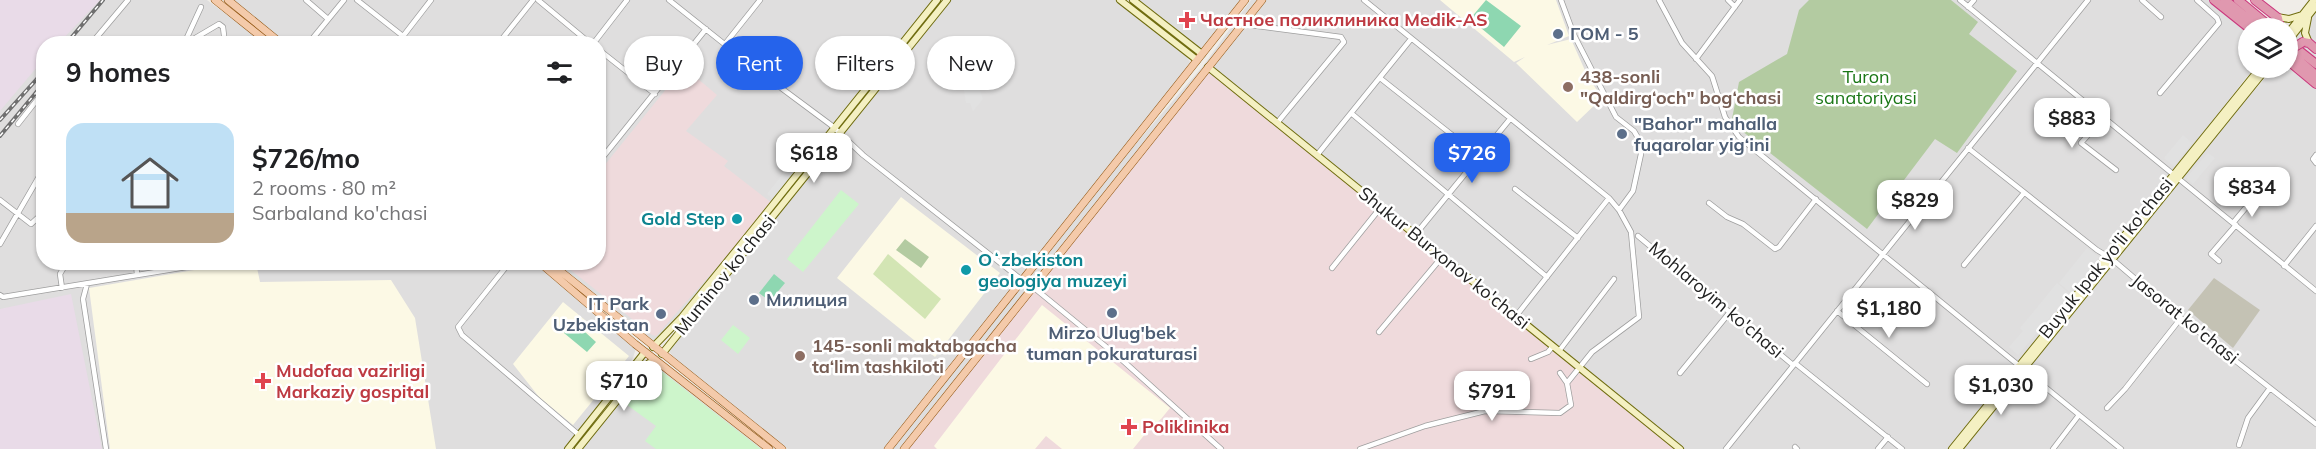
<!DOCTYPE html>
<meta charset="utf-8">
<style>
body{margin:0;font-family:Mulish,sans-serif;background:#f6f6f6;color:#202124;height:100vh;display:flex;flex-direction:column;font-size:22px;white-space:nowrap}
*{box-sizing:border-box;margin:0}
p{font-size:20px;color:#757577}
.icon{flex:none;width:33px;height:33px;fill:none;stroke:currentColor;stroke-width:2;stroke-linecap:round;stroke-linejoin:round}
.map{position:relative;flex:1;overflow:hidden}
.side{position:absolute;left:36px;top:36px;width:570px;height:234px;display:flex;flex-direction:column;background:#fff;border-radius:24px;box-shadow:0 2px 4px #0004}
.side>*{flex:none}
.hud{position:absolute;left:624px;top:36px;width:570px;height:54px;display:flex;gap:12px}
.buttons{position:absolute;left:2238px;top:18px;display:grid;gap:12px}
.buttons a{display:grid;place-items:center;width:60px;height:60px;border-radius:50%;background:#fff;box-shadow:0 2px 4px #0004;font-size:30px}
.price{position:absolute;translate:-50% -51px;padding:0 14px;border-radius:12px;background:#fff;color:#222;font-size:20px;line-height:39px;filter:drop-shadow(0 2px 3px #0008)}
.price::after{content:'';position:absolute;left:50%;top:36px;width:18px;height:14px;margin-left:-9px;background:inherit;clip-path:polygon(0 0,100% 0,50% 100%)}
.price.current{background:#2563eb;color:#fff}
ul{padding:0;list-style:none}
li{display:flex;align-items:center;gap:18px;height:150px;padding:0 30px}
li+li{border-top:2px solid #e0e0e0}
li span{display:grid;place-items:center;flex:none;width:168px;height:120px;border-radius:18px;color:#555}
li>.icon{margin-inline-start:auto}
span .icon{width:72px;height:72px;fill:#fffc;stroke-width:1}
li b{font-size:26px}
h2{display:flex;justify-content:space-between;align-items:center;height:72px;padding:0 30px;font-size:26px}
.tag{padding:0 21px;border-radius:27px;background:#fff;box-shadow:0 2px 4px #0004;font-size:21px;line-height:54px}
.tag.current{background:#2563eb;color:#fff}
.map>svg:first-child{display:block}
.residential{fill:#dfdede}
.commercial{fill:#efdadc}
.industrial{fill:#e9dbe8}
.education{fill:#fcf9e5}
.construction{fill:#c4c2b4}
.grass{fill:#d3e5b4}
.forest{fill:#b3cba1}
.park{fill:#cdf5cb}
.pitch{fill:#8ed7b1}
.parking{fill:#e1e1e1}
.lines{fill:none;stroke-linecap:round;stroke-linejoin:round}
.street-casing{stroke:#9e9e9e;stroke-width:6}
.secondary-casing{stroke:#706d10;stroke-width:8}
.primary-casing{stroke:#8f530e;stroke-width:8}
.highway-casing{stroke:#cb387e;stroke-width:10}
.street{stroke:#fff;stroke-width:4.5}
.secondary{stroke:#f4f0c2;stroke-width:6}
.primary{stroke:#f4caaa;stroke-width:7}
.highway{stroke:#e098af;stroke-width:8}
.rail-casing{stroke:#6f6f6f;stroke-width:4}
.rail{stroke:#fff;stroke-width:1.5;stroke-dasharray:4.5;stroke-linecap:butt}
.secondary-bridge-casing{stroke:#706d10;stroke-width:8;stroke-linecap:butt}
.highway-bridge-casing{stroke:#cb387e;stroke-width:10;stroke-linecap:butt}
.secondary-bridge{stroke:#f4f0c2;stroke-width:6}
.highway-bridge{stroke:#e098af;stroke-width:8}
.health-dot{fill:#e0444e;stroke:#fff;stroke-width:2}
.service-dot{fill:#5c6f8a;stroke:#fff;stroke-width:2}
.education-dot{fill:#8d6e63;stroke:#fff;stroke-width:2}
.culture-dot{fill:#0f9aa8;stroke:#fff;stroke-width:2}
.labels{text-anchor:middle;stroke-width:5;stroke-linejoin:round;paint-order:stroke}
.health-label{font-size:18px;font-weight:bold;fill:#be3a42;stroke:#fff;text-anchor:start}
.service-label{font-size:18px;font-weight:bold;fill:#4e5e75;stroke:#fff;text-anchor:start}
.education-label{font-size:18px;font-weight:bold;fill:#785e54;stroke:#fff;text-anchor:start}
.park-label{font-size:18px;fill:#1b7717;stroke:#fff}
.culture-label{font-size:18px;font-weight:bold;fill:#0d838f;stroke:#fff;text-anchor:end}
.street-label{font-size:18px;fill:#212121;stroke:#fff}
</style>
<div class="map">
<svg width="2316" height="449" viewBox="0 0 2316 449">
<rect width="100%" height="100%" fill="#f0ede8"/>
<path class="residential" d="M0,0H207L265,43L44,44V262L535,263L636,348L633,358L566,449H0Z
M231,0H937L825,139L680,314L653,341L554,263L598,262V44L286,43Z
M947,0H1120L1182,49L1190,62L1189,70L1083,205L1203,66L1251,0H2225L2260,28H2248V68H2254L1952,449H788L674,358L668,350Z
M1133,0H1245L1202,54Z
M2316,6V64L2292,45L2293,35Z
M2288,51L2316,75V449H1959L2178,177L2274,68H2288Z
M654,359L769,449H578Z"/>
<path class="commercial" d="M684,67L717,95L686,131L728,161L724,166L773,204L656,336L652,335L562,263L598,262L599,172Z
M1208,67L1680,449H904Z"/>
<path class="industrial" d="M0,0H100L59,43L44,44L43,60L0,111Z
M71,294L102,449H0V309Z"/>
<path class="education" d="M1440,0H1556L1569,36L1547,45L1571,39L1587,75L1602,98L1577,122L1516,63L1525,57L1514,62Z
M901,197L1000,273L935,357L837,278Z
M235,263H256L260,282L391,280L415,318L436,449H110L89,288Z
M563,302L629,356L573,425L539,397L513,364Z
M1042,305L1170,408L1161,419L1150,428L1133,449H1062L1046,436L1035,449H937L934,446Z"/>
<path class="construction" d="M2214,278L2260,310L2233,348L2188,310Z"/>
<path class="grass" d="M888,254L941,299L925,319L873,274Z"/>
<path class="forest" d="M1809,0H1951L1978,22L1969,34L2017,71L1957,153L1935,139L1867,229L1742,131L1732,119L1739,82L1787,54L1799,10Z
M905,239L929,257L921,268L896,250Z"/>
<path class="park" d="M841,190L859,204L803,272L787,259Z
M733,325L750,338L738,354L721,340Z
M658,370H660L761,449H656L645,441L656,426L623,402L652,371Z"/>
<path class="pitch" d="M1486,0L1521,26L1504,47L1470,19Z
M774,274L785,283L770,301L759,293Z
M574,322L596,342L587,352L564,333Z"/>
<path class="parking" d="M979,88L983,99L973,111L970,103H966L964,90Z
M2183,135L2192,143L2174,166L2164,158Z
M2208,153L2215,158L2193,184L2186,178Z
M792,162L800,168L775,201L767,194Z
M2087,248L2099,257L2071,293L2059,283Z
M2057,283L2070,294L2018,355L2009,347L2023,331L2020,328Z"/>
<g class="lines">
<defs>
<path id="street" d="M306,0L328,19
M357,0L413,44
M538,0L591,44
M669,0L757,70L831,125L863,155L1022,280
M1561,0L1574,35L1616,117L1634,131L1641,143V154L1633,191L1619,210
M1659,0L1682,43L1712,76L1725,117L1739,137L2121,449
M1728,0L1735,7
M1960,0L2316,291
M2142,0L2161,17
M1968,7L1974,0
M1244,22L1250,25L1341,37L1344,42L1277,123
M91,44L128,0
M136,44L137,42
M184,44L201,7
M185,44L219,24L223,27L225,44
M308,44L344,0
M397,44L431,0
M498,44L533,0
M593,44L627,0
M725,44L760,0
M598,49L655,94
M1696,59L1740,0
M757,70L777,45
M1380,78L1480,157
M2160,93L2219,23L2217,18L2197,0
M1351,113L1547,277
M2104,117L2081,143L2116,170
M18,124L44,91
M1968,148L2097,250L2112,259L2181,318L2316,424
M1317,155L1411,39
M2316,155L2313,159L2316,163
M598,163L706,29
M1515,189L1578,238
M0,200L31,224L44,212
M1709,203L1727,217L1743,224L1775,249L1779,247L1816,199
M2233,223L2253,199
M1415,235L1510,119
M1638,236L1793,365
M0,244L44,168
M2219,261L2211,254L2236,225
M136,262L137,275
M510,262L458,327L462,335L579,435
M1964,265L2024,193
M2284,266L2316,226
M1332,268L1381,207
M87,284L83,299L106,449
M1033,287L1121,359L1221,449
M62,288L60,274L67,262
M0,295L3,297L217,262
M1837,311L1927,384
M1516,316L1609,198
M1379,332L1442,257
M1559,351L1614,279
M1531,359L1548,352L1553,346
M1795,363L1902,449
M1560,373L1567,383
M1680,373L1730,312
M2107,408L2125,389L2181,318
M2239,445L2248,418L2270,388
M1795,447L1797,449
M1360,449L1425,426L1485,411L1560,413L1571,405L1567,383L1592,352L1639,317L1631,232L1619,210L1609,198L1364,0
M1726,449L2088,0
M1878,449L1888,437
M2053,449L2079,415"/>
<path id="secondary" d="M1120,0L1197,60
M1133,0L1202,54
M2277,17L2289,19L2302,15
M2308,18L2305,33L2309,43
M2288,33L2314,0
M2293,35L2316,6
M1208,67L1680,449
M653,347L682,317L747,237L937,0
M662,354L947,0
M568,449L645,352
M578,449L644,367L654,359
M1952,449L2260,68
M1959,449L2267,68"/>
<path id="primary" d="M215,0L270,44
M228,0L282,44
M539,262L635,344L769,449
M549,262L782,449
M888,449L1245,0
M904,449L1262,0"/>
<path id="highway" d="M2214,0L2249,28
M2225,0L2260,28
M2238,0L2272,28
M2255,0L2278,18L2280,28
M2303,42L2309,43L2316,49
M2291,44L2316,64
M2288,51L2316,75
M2290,57L2292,64L2316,84"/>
</defs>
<use href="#street" class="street-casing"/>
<use href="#secondary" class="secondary-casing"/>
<use href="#primary" class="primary-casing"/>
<use href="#highway" class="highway-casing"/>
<use href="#street" class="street"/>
<use href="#secondary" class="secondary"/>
<use href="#primary" class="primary"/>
<use href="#highway" class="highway"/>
<defs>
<path id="rail" d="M66,44L103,0
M0,120L44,71
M0,136L44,83"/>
</defs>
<use href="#rail" class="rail-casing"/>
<use href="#rail" class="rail"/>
<defs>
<path id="secondary-bridge" d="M2288,42L2293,35"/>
<path id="highway-bridge" d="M2290,57L2293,48L2303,42"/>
</defs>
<use href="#secondary-bridge" class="secondary-bridge-casing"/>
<use href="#highway-bridge" class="highway-bridge-casing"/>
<use href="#secondary-bridge" class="secondary-bridge"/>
<use href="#highway-bridge" class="highway-bridge"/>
</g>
<g class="health-dot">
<path d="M1184 11h6v6h6v6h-6v6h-6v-6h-6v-6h6z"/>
<path d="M260 372h6v6h6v6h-6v6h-6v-6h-6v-6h6z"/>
<path d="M1126 418h6v6h6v6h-6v6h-6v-6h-6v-6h6z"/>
</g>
<g class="service-dot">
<circle cx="1558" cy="34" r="6"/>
<circle cx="1622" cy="134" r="6"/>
<circle cx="754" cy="300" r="6"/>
<circle cx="1112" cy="313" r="6"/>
<circle cx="661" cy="314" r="6"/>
</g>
<g class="education-dot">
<circle cx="1568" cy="87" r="6"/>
<circle cx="800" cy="356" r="6"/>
</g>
<g class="culture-dot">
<circle cx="737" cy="219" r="6"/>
<circle cx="966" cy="270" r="6"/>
</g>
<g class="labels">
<g class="health-label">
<text x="1200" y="26">Частное поликлиника Medik-AS</text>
<text x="276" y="377">Mudofaa vazirligi<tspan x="276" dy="21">Markaziy gospital</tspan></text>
<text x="1142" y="433">Poliklinika</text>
</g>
<g class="service-label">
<text x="1570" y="40">ГОМ - 5</text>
<text x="1634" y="130">"Bahor" mahalla<tspan x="1634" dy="21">fuqarolar yig‘ini</tspan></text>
<text x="766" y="306">Милиция</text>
<text x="649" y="310" text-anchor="end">IT Park<tspan x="649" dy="21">Uzbekistan</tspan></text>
<text x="1112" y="339" text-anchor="middle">Mirzo Ulug'bek<tspan x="1112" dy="21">tuman pokuraturasi</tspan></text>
</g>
<g class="education-label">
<text x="1580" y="83">438-sonli<tspan x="1580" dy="21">"Qaldirg‘och" bog‘chasi</tspan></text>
<text x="812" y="352">145-sonli maktabgacha<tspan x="812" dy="21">ta‘lim tashkiloti</tspan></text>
</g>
<g class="park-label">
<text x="1866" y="83">Turon<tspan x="1866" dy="21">sanatoriyasi</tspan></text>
</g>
<g class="culture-label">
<text x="725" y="225">Gold Step</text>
<text x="978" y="266" text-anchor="start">Oʻzbekiston<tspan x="978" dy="21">geologiya muzeyi</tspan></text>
</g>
<g class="street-label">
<text transform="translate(1444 258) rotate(39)" y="6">Shukur Burxonov ko'chasi</text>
<text transform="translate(2106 258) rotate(-51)" y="6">Buyuk Ipak yo'li ko'chasi</text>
<text transform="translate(725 275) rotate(-51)" y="6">Muminov ko'chasi</text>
<text transform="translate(1716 300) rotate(40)" y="6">Mohlaroyim ko'chasi</text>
<text transform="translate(2185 319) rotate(39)" y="6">Jasorat ko'chasi</text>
</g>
</g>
</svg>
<div class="buttons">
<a><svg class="icon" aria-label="layers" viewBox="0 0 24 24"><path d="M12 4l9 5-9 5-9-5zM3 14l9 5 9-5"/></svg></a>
</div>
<b class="price" style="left:2072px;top:149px">$883</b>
<b class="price" style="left:814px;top:184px">$618</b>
<b class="price current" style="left:1472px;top:184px">$726</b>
<b class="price" style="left:2252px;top:218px">$834</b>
<b class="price" style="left:1915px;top:231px">$829</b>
<b class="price" style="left:1889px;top:339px">$1,180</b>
<b class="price" style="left:624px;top:412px">$710</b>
<b class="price" style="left:2001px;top:416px">$1,030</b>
<b class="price" style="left:1492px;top:422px">$791</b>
<div class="hud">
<a class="tag">Buy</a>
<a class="tag current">Rent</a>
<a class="tag">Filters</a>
<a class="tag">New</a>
</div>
<section class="side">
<h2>9 homes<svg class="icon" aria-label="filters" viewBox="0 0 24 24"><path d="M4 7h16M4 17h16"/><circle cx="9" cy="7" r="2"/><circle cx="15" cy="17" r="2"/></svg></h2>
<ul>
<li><span style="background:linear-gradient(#bfe0f5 75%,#b9a48a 0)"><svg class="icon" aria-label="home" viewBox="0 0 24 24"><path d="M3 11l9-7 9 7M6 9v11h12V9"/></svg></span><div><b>$726/mo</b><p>2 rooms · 80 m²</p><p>Sarbaland ko'chasi</p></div></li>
</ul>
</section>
</div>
